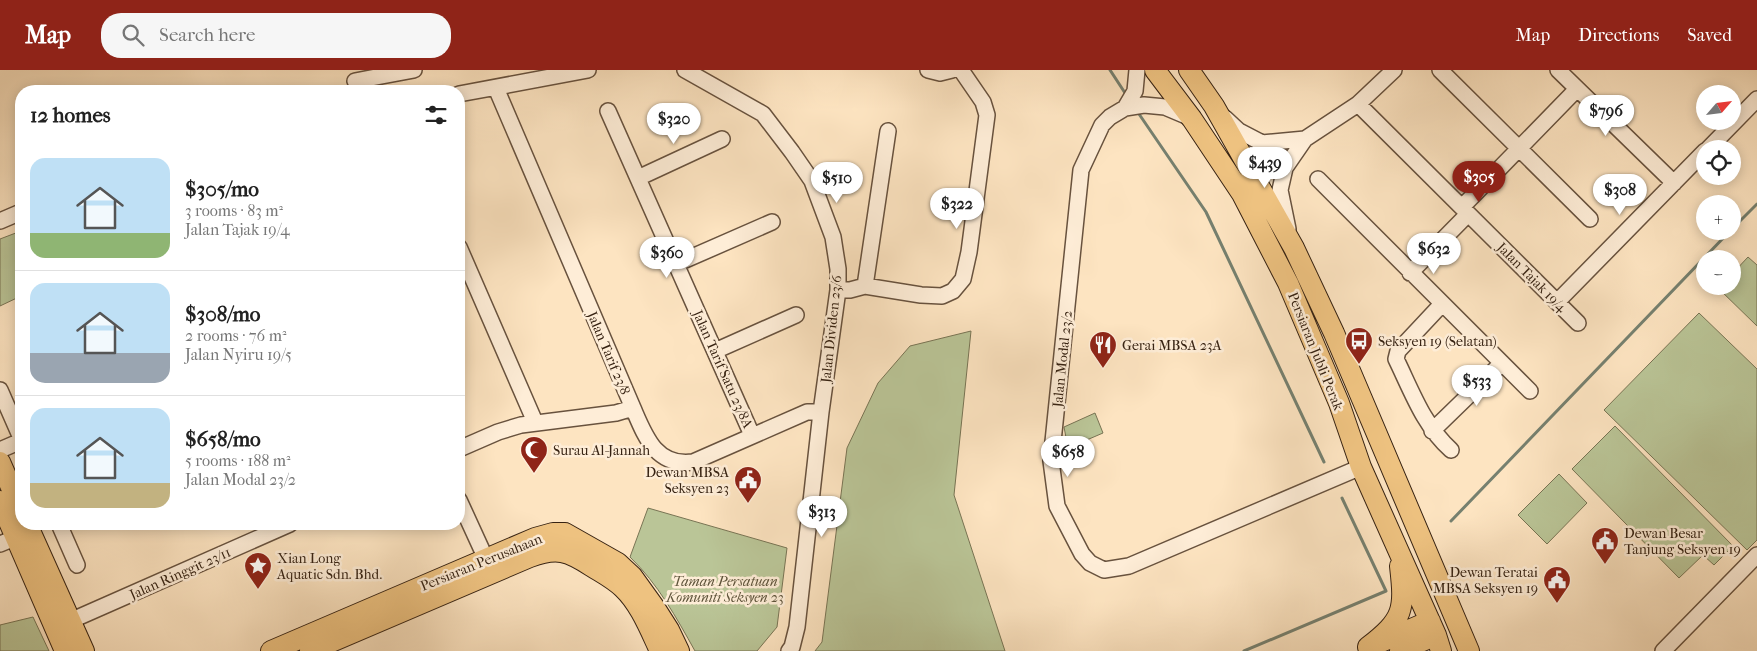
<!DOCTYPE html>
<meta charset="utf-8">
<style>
body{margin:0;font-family:"IM FELL French Canon",serif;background:#f6f6f6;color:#222;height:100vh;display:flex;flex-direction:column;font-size:19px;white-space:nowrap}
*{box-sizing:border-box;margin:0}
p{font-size:16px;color:#767676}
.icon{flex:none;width:28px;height:28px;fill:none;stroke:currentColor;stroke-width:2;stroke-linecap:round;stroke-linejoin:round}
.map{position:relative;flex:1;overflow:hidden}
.sheet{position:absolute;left:15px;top:15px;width:450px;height:445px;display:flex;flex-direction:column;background:#fff;border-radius:20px;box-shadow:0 2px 12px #0003}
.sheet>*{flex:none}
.needle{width:32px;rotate:62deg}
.controls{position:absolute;left:1696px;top:15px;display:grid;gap:10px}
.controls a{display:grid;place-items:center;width:45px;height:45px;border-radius:50%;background:#fff;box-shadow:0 2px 12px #0003;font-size:25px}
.price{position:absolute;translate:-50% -42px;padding:0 11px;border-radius:18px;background:#fff;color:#222;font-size:16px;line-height:32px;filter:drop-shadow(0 1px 2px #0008)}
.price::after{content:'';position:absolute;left:50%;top:30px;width:15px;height:11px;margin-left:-8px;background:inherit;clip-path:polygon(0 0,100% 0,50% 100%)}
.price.on{background:#8f2418;color:#fff}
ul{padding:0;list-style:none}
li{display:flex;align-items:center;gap:15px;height:125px;padding:0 15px}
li+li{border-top:1px solid #e0e0e0}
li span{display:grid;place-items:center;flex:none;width:140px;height:100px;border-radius:15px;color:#555}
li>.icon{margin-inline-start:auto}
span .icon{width:60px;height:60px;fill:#fffc;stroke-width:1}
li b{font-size:21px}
h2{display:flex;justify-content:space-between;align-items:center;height:60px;padding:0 15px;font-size:21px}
header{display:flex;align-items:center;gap:30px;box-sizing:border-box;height:70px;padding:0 25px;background:#8f2418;color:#fff}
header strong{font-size:24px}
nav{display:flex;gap:28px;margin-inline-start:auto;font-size:18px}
.search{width:350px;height:45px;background:#f6f6f6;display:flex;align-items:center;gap:12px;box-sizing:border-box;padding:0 18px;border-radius:20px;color:#767676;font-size:19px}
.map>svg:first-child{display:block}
.green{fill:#bac597;stroke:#787454}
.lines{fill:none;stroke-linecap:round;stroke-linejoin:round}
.stream{stroke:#76806f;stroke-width:3}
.minor-casing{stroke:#68523e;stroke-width:18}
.major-casing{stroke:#362212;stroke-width:22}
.minor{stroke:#feedd7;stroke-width:15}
.major{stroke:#eec280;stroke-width:20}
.labels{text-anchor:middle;stroke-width:5;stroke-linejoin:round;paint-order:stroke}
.street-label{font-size:14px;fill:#362212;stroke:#feedd7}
.poi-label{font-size:14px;fill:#362212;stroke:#feedd7;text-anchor:start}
.park-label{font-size:14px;font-style:italic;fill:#5e533a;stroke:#feedd7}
</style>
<header>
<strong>Map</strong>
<div class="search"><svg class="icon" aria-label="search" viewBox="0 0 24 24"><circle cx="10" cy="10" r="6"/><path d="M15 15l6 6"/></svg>Search here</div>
<nav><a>Map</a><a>Directions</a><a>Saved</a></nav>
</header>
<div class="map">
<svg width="1757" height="581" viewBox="0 0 1757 581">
<rect width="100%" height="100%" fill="#fde4c1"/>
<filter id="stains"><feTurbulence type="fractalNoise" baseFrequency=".004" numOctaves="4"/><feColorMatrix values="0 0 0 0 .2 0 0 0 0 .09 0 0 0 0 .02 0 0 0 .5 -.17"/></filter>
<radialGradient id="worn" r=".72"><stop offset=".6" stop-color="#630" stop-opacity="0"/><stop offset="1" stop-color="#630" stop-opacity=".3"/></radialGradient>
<path class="green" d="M21,161V226L0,236V169Z
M1748,187L1757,195V256L1718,218L1720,216H1732L1733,203Z
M1699,243L1757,299V470L1747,480L1604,340Z
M971,261L954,425L1005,581H815L822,572L847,378L878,313L910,276Z
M1095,343L1103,363L1068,378L1064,357Z
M1615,356L1733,476L1714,495L1703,485L1679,508L1572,399Z
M1559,404L1587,433L1547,474L1518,445Z
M648,438L787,478L777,557L757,581H695C676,547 658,514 630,487Z
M33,547L49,581H0V555Z"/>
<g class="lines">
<path class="stream" d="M1110,0L1127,26
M1139,44L1206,142L1324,392
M1732,159L1757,134
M1451,451L1730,161
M1244,581L1386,521L1342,428"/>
<defs>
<path id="minor" d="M685,0L763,44L792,82L812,111L833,167L838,199V220L821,342L797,557L792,577L789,581
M928,0L940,3L952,0
M1440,0L1590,149
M1558,0L1674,113
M355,11L414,0
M496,18L633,338C645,366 656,397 693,392L807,342H821
M459,24L588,0
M1358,34L1578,253
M1125,38L1135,21L1137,0
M608,41L752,365
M1191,48L1165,37L1144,35L1125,38L1110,47L1102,55L1081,100L1051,391L1057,436L1082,484L1090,493L1104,500L1129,496L1361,397
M1225,48L1239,61L1262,73L1305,69
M1708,79L1757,29
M638,108L722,69
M1318,109L1530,321
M1462,137L1577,19
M0,151L21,142
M1288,159L1280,120L1285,98L1305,69L1358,34L1394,0
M459,177L535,352
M676,194L772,152
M1410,203L1468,144
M865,216L888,61
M838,220H850L865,216L921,225L942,226L953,221L963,209L969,182L987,45L983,32L961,0
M1557,232L1705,81
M1442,234L1398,281L1396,289C1412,322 1424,356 1451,380
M715,281L796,245
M0,320L21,368
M1432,361L1502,293
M459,379L498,362L521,355L616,343L633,338
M0,380L21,371
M459,430L486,489
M59,454L77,495
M0,474L24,464
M70,551L290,454
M1663,581L1757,485"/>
<path id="major" d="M1155,0L1192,49L1242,124L1288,213L1339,333L1361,397L1436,565L1441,581
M1189,0L1214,36L1294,178L1334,263L1469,581
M0,392L21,440
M0,431L65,581
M27,454L84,581
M1381,572L1430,551
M1368,577C1404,549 1405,540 1400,496
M271,581L535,468L553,463H565L618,493L632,506L655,538L669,560L679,581
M310,581L530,487C557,477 568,481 591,496C602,503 614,509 623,518C640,534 650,560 660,581
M1400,581L1436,565"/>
</defs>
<use href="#minor" class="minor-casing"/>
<use href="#major" class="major-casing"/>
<use href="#minor" class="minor"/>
<use href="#major" class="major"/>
</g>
<defs>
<symbol id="bus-pin" viewBox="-11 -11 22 30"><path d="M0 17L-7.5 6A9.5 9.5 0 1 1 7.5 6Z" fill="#8f2418" stroke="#feedd7"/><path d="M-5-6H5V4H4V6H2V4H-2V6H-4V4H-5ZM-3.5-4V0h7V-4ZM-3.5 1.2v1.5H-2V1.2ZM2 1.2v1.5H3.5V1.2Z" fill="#fff"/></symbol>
<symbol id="restaurant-pin" viewBox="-11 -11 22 30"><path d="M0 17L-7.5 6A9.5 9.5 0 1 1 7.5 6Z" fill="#8f2418" stroke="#feedd7"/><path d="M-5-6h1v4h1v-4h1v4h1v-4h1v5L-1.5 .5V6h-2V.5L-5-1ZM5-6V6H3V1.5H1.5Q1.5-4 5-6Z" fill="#fff"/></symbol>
<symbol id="mosque-pin" viewBox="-11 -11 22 30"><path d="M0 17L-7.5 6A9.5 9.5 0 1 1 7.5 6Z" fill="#8f2418" stroke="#feedd7"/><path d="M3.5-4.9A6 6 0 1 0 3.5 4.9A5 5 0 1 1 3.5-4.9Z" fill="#fff"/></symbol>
<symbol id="civic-pin" viewBox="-11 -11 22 30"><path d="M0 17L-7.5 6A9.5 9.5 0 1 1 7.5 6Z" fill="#8f2418" stroke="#feedd7"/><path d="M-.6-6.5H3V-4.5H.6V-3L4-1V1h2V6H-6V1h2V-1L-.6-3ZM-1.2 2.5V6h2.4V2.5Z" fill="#fff"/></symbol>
<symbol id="sight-pin" viewBox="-11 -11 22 30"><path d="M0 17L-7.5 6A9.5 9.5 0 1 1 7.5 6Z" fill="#8f2418" stroke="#feedd7"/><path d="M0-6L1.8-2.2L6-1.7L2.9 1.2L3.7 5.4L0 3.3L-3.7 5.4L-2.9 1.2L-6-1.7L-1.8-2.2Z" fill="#fff"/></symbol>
</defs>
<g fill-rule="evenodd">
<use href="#bus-pin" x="1343" y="255" width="32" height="43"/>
<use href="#restaurant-pin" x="1087" y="259" width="32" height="43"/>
<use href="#mosque-pin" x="518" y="364" width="32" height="43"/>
<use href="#civic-pin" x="732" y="394" width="32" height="43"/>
<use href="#civic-pin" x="1589" y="455" width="32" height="43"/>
<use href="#sight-pin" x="242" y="480" width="32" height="43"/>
<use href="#civic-pin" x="1541" y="494" width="32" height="43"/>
</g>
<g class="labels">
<g class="street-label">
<text transform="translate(1532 207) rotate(45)" y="5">Jalan Tajak 19/4</text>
<text transform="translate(831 259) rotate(-84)" y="5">Jalan Dividen 23/6</text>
<text transform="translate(1316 281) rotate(68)" y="5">Persiaran Jubli Perak</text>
<text transform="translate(609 283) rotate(67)" y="5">Jalan Tarif 23/8</text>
<text transform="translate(1062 289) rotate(-84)" y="5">Jalan Modal 23/2</text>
<text transform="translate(723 299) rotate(66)" y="5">Jalan Tarif Satu 23/8A</text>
<text transform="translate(481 492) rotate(-22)" y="5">Persiaran Perusahaan</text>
<text transform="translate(180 503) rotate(-24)" y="5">Jalan Ringgit 23/11</text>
</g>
<g class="poi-label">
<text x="1378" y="276">Seksyen 19 (Selatan)</text>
<text x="1122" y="280">Gerai MBSA 23A</text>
<text x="553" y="385">Surau Al-Jannah</text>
<text x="729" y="407" text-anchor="end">Dewan MBSA<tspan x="729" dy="16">Seksyen 23</tspan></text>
<text x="1624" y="468">Dewan Besar<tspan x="1624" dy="16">Tanjung Seksyen 19</tspan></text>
<text x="277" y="493">Xian Long<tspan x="277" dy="16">Aquatic Sdn. Bhd.</tspan></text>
<text x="1538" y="507" text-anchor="end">Dewan Teratai<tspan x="1538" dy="16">MBSA Seksyen 19</tspan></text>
</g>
<g class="park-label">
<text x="725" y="516">Taman Persatuan<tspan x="725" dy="16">Komuniti Seksyen 23</tspan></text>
</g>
</g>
<rect width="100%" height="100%" filter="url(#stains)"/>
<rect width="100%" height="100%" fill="url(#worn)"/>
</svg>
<div class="controls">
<a><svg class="needle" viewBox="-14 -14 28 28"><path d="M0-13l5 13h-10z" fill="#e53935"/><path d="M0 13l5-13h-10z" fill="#767676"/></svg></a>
<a><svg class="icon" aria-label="locate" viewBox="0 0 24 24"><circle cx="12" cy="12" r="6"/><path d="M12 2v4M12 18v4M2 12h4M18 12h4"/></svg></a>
<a>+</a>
<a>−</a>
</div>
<b class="price" style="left:1606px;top:67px">$796</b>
<b class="price" style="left:674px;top:75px">$320</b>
<b class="price" style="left:1265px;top:119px">$439</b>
<b class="price on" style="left:1479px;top:133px">$305</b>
<b class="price" style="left:837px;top:134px">$510</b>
<b class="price" style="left:1620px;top:146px">$308</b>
<b class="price" style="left:957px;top:160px">$322</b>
<b class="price" style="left:1434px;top:205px">$632</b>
<b class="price" style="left:667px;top:209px">$360</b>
<b class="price" style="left:1477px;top:337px">$533</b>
<b class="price" style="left:1068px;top:408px">$658</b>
<b class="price" style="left:822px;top:468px">$313</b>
<section class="sheet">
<h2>12 homes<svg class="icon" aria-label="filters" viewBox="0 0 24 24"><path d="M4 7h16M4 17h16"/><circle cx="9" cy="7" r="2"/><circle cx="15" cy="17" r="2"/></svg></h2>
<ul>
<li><span style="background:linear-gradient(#bfe0f5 75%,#8fb573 0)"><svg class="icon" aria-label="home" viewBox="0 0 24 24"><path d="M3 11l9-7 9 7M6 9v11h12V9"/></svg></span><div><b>$305/mo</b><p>3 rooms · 83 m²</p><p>Jalan Tajak 19/4</p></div></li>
<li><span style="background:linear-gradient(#bfe0f5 70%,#9aa5b1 0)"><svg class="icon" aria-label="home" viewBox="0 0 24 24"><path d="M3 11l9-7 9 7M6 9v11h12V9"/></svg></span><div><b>$308/mo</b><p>2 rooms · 76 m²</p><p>Jalan Nyiru 19/5</p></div></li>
<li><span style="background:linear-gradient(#bfe0f5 75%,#c2b280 0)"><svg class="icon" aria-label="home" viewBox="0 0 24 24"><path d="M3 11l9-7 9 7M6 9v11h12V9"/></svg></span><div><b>$658/mo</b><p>5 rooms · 188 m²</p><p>Jalan Modal 23/2</p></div></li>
</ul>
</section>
</div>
